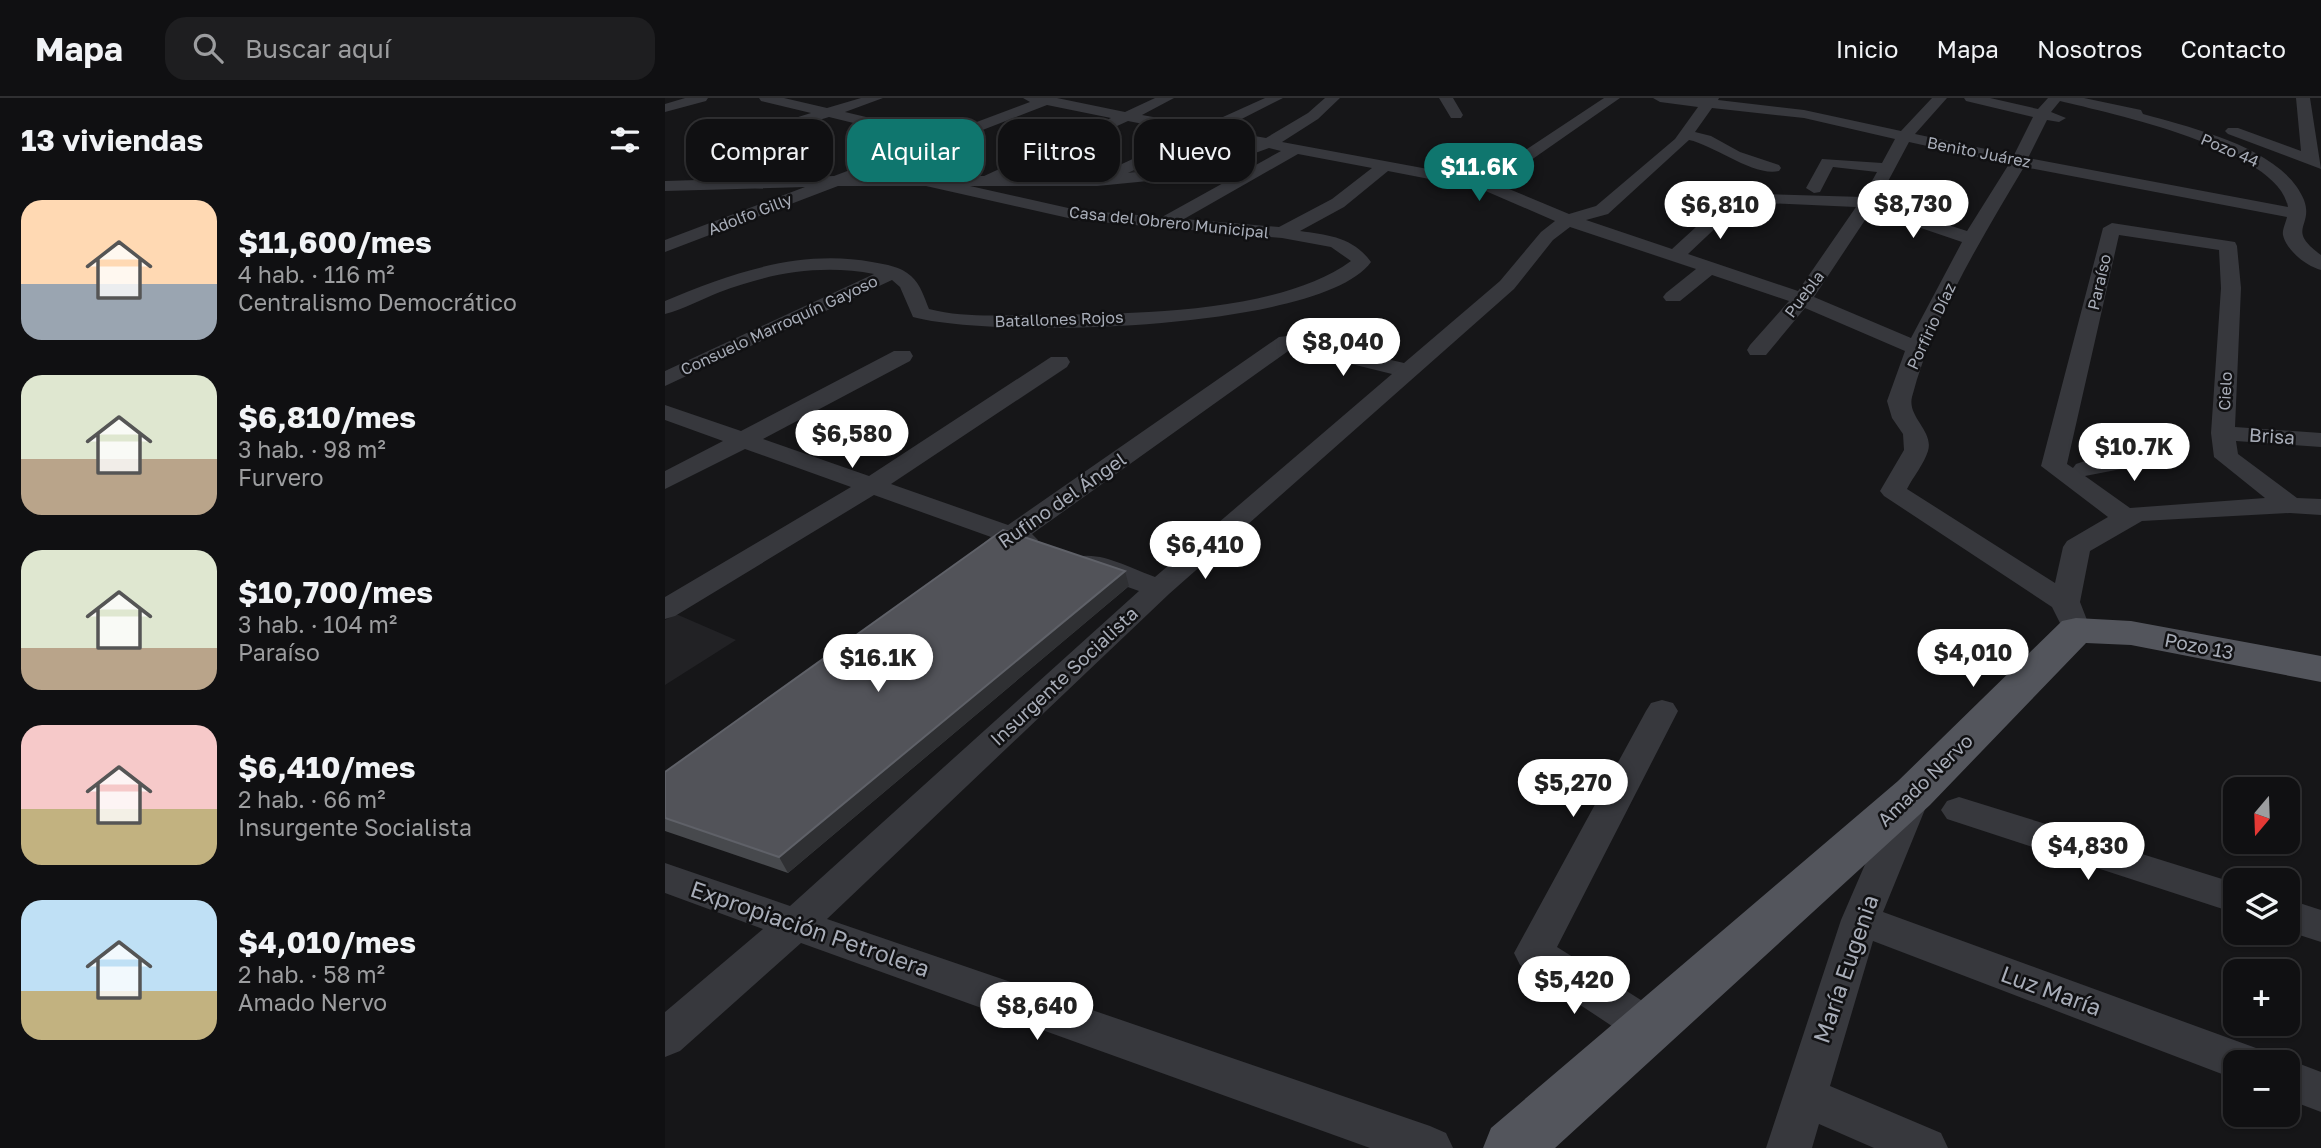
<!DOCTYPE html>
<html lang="es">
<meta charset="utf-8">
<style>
body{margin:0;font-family:"Golos Text",sans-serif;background:#1e1e20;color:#f1f3f6;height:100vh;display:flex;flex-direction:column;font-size:26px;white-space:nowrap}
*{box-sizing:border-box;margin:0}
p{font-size:23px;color:#9c9d9f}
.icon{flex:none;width:38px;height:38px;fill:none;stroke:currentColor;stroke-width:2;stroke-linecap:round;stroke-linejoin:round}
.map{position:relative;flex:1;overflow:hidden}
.panel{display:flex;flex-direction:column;background:#101012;width:665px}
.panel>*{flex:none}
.banner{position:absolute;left:21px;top:21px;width:665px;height:63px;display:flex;gap:14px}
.needle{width:46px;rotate:199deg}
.buttons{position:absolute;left:1558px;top:679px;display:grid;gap:14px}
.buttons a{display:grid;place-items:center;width:77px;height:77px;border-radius:14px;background:#101012;box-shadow:0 2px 5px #0004,0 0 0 2px #303032;font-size:35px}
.price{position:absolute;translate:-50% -60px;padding:0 16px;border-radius:24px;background:#fff;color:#222;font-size:23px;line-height:46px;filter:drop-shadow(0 2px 4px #0008)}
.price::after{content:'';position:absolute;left:50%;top:42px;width:21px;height:16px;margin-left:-10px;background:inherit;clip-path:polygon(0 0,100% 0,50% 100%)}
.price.on{background:#0f766e;color:#fff}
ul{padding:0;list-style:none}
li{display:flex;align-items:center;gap:21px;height:175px;padding:0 21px}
li span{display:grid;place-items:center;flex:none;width:196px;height:140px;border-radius:21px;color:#555}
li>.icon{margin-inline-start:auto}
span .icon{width:84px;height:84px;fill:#fffc;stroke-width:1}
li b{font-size:30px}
h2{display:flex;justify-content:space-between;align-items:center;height:84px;padding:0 21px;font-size:30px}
.pill{padding:0 24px;border-radius:21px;background:#101012;box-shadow:0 2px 5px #0004,0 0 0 2px #303032;font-size:24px;line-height:63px}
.pill.on{background:#0f766e;color:#fff}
header{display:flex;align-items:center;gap:42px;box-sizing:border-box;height:98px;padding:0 35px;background:#101012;border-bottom:2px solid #303032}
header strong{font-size:33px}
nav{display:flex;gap:38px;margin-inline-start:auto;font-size:24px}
.search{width:490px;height:63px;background:#1e1e20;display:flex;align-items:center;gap:18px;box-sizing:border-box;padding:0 24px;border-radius:21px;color:#9c9d9f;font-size:26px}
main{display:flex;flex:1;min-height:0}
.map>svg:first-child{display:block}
.built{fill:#222225}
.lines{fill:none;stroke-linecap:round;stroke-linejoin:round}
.minor{fill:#37383d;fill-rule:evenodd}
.major{fill:#53555c;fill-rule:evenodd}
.wall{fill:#47494d}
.shaded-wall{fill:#2f3033}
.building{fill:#525359;stroke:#5f6168;stroke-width:2}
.labels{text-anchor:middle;stroke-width:5;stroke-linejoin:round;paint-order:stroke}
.far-street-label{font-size:16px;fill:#a8adb8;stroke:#111113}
.street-label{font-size:19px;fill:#a8adb8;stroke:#111113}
.near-street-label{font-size:23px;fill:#a8adb8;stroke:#111113}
</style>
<header>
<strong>Mapa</strong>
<div class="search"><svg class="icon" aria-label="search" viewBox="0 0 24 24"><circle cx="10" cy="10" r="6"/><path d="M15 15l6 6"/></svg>Buscar aquí</div>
<nav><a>Inicio</a><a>Mapa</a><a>Nosotros</a><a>Contacto</a></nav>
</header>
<main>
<section class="panel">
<h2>13 viviendas<svg class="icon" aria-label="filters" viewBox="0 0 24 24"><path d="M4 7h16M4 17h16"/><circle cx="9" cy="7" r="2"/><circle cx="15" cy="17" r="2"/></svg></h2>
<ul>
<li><span style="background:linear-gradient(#ffd9b3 60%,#9aa5b1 0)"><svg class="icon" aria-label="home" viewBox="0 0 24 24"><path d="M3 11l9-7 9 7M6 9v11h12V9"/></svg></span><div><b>$11,600/mes</b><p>4 hab. · 116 m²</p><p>Centralismo Democrático</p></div></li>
<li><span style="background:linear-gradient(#dfe7d0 60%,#b9a48a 0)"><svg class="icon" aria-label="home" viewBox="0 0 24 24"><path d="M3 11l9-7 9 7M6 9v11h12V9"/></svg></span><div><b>$6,810/mes</b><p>3 hab. · 98 m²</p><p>Furvero</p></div></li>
<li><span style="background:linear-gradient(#dfe7d0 70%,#b9a48a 0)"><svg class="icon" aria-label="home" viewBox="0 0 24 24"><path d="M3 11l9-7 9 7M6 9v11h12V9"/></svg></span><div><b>$10,700/mes</b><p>3 hab. · 104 m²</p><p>Paraíso</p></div></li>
<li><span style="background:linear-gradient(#f6c9c9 60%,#c2b280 0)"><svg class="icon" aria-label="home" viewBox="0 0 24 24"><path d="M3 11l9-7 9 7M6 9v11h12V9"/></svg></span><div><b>$6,410/mes</b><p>2 hab. · 66 m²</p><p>Insurgente Socialista</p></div></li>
<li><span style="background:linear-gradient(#bfe0f5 65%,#c2b280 0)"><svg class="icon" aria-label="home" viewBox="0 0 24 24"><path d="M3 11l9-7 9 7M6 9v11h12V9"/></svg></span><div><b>$4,010/mes</b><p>2 hab. · 58 m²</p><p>Amado Nervo</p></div></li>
</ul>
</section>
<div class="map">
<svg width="1656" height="1050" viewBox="0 0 1656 1050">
<rect width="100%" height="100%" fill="#161618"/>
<path class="built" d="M533,42L576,49L545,61L498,72L461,76Z
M11,516L71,542L0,587V522Z"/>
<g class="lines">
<path class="minor" d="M20,0H43L41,3L0,14V6Z
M94,0H119L162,10L196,0H218L180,14L277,37L365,4L358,0H392L460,14L490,0H509L477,17L538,28L600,0H618L555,32L601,40L643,15L660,0H675L653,21L617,44L817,81L939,0H955L832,86L904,116L931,108L1010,41L1033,9L995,4L988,0H1054L1053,2L1139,12L1236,33L1267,0H1282L1250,36L1349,57L1368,19L1301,3L1299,0H1325L1373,11L1383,0H1419L1476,12L1478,16C1527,30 1618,50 1639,102C1649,129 1620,131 1656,157V172C1641,168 1621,152 1618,137C1617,132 1621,124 1622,119L1359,69C1318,138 1267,221 1247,299C1242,319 1269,333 1263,353C1259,366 1248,379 1242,391L1390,485L1398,449L1402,443L1443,419L1376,368L1438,130L1447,125L1570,144L1572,148L1576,190L1570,329L1656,335V349L1571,343L1573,356L1632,400L1656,401V417L1625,415L1477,423L1425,453L1415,504L1422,522L1417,529L1407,531L1397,529L1387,509L1219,398L1215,393L1239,352L1238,336L1227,320L1222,303L1240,253L1140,210L1101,257H1085L1082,252L1085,247L1124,203L1047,177L1015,203H1001L998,199L1001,195L1031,171L905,129L888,142L849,191L504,496L162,821L765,1028L781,1035L788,1050H705L136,845L15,953L0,959V914L98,831L0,795V765L125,808L474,493L412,471L408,465L412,459C436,453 467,471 490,479L727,276L626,251L367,436L373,442L369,448L359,450L349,448C335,458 325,468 307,464L303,458L326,439L209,397L10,518L0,521V499L186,389L80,351L0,391V373L58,343L0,322V307L76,333L229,253H245L248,258L245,263L98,341L204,378L386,259H402L405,264L402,269L226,386L343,427L614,239L622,238L739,265L835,183L876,134L890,123L816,91L723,73L679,109L635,133C663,137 688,139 706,164C656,233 327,241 248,219L235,189L227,182L0,288V273L209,176C156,166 105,175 55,194C37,201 19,211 0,216V203C66,175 135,151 207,164C222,167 235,168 246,178C256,187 259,199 264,211C298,220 335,217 370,217C459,216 612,217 686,163L666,149L617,140L412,122L261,88H173L0,154V142L140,89L0,93V83L169,78L262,43L164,19L95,40H85L82,37L85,34L146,15L96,3ZM1395,3C1444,15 1614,51 1623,109L1363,60L1382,22L1394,24L1401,20L1386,14ZM382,7L446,20L319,78H199ZM1047,10L1139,20L1230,41L1217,65L1157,61L1141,90L1149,95L1155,94L1168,69L1212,74L1198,99L1068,95L1007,151L921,122L943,116L1024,42C1049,47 1089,79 1114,73L1116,70L1114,67L1075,54L1046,38L1030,34ZM463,23L524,35L446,71V77L343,78ZM541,38L585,47L522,69L463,75ZM1244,44L1344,66L1302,133L1212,104ZM604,50L616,53L497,119L412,112L305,88H432L524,79ZM633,56L707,70L667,101L614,129L519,121ZM1078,104L1191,109L1133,193L1023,156ZM1206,113L1297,144L1246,240L1149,199ZM1454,137L1554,152L1556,190L1546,335L1549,359L1600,400L1465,410L1420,378L1518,359L1521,354L1518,349L1509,347L1420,363L1411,366L1408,370L1402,366Z
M774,0H788L798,17L796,20H786Z
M1631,0H1645L1656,71L1563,36L1560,33L1563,30H1573L1636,53Z
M997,602L1008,605L1013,613L892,849L998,916L1004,929L998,942L983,947L968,942L855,867L849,855L981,613L986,605Z
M1245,691L1257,695L1263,704L1218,814L1591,950L1597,964H1570V981L1208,843L1165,988L1276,1035L1283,1050H1209L1154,1026L1147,1050H1101L1176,822L1227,704L1233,695Z
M1294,699L1570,785V815L1282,721L1276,712L1282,703Z
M1622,801L1656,812V844L1622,833Z
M1622,961L1656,974V1014L1622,1001V964H1614Z"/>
<path class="major" d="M1411,520L1466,523L1656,558V584L1466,547L1421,545L1265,707L890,1050H818L826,1030L1233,683L1397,523Z"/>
</g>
<path class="wall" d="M464,488L123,775L0,733V674Z"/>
<path class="shaded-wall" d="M460,473L464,488L123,775L114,759Z"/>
<path class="building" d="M338,432L460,473L114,759L0,720V674Z"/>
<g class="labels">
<g class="far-street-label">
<text transform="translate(1565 52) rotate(23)" y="6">Pozo 44</text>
<text transform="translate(1314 54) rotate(11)" y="6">Benito Juárez</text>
<text transform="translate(85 116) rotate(-21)" y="6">Adolfo Gilly</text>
<text transform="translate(504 124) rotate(6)" y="6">Casa del Obrero Municipal</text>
<text transform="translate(1434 184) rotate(-77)" y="6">Paraíso</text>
<text transform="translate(1139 196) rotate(-53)" y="6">Puebla</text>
<text transform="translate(394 221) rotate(-2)" y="6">Batallones Rojos</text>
<text transform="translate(114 227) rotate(-25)" y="6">Consuelo Marroquín Gayoso</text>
<text transform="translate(1266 228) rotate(-65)" y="6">Porfirio Díaz</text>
<text transform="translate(1560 293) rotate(-87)" y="6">Cielo</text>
</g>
<g class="street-label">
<text transform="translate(1607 338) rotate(4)" y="7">Brisa</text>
<text transform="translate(397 402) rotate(-35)" y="7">Rufino del Ángel</text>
<text transform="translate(1534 548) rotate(11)" y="7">Pozo 13</text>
<text transform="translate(399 578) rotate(-43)" y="7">Insurgente Socialista</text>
<text transform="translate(1260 682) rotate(-44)" y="7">Amado Nervo</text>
</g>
<g class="near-street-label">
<text transform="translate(145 831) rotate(19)" y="8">Expropiación Petrolera</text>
<text transform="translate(1181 871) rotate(-71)" y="8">María Eugenia</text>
<text transform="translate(1386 893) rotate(20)" y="8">Luz María</text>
</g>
</g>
</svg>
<div class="buttons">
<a><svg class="needle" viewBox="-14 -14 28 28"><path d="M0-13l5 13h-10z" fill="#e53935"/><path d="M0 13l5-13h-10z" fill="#9c9d9f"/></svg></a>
<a><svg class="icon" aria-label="layers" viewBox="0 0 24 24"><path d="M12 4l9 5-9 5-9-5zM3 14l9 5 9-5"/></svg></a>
<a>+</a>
<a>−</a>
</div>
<b class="price on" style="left:814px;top:105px">$11.6K</b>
<b class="price" style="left:1248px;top:142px">$8,730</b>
<b class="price" style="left:1055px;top:143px">$6,810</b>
<b class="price" style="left:678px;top:280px">$8,040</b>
<b class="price" style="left:187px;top:372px">$6,580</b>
<b class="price" style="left:1469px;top:385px">$10.7K</b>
<b class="price" style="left:540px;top:483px">$6,410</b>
<b class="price" style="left:1308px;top:591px">$4,010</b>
<b class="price" style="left:213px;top:596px">$16.1K</b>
<b class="price" style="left:908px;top:721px">$5,270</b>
<b class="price" style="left:1423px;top:784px">$4,830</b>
<b class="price" style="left:909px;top:918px">$5,420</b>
<b class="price" style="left:372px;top:944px">$8,640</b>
<div class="banner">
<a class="pill">Comprar</a>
<a class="pill on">Alquilar</a>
<a class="pill">Filtros</a>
<a class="pill">Nuevo</a>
</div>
</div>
</main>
